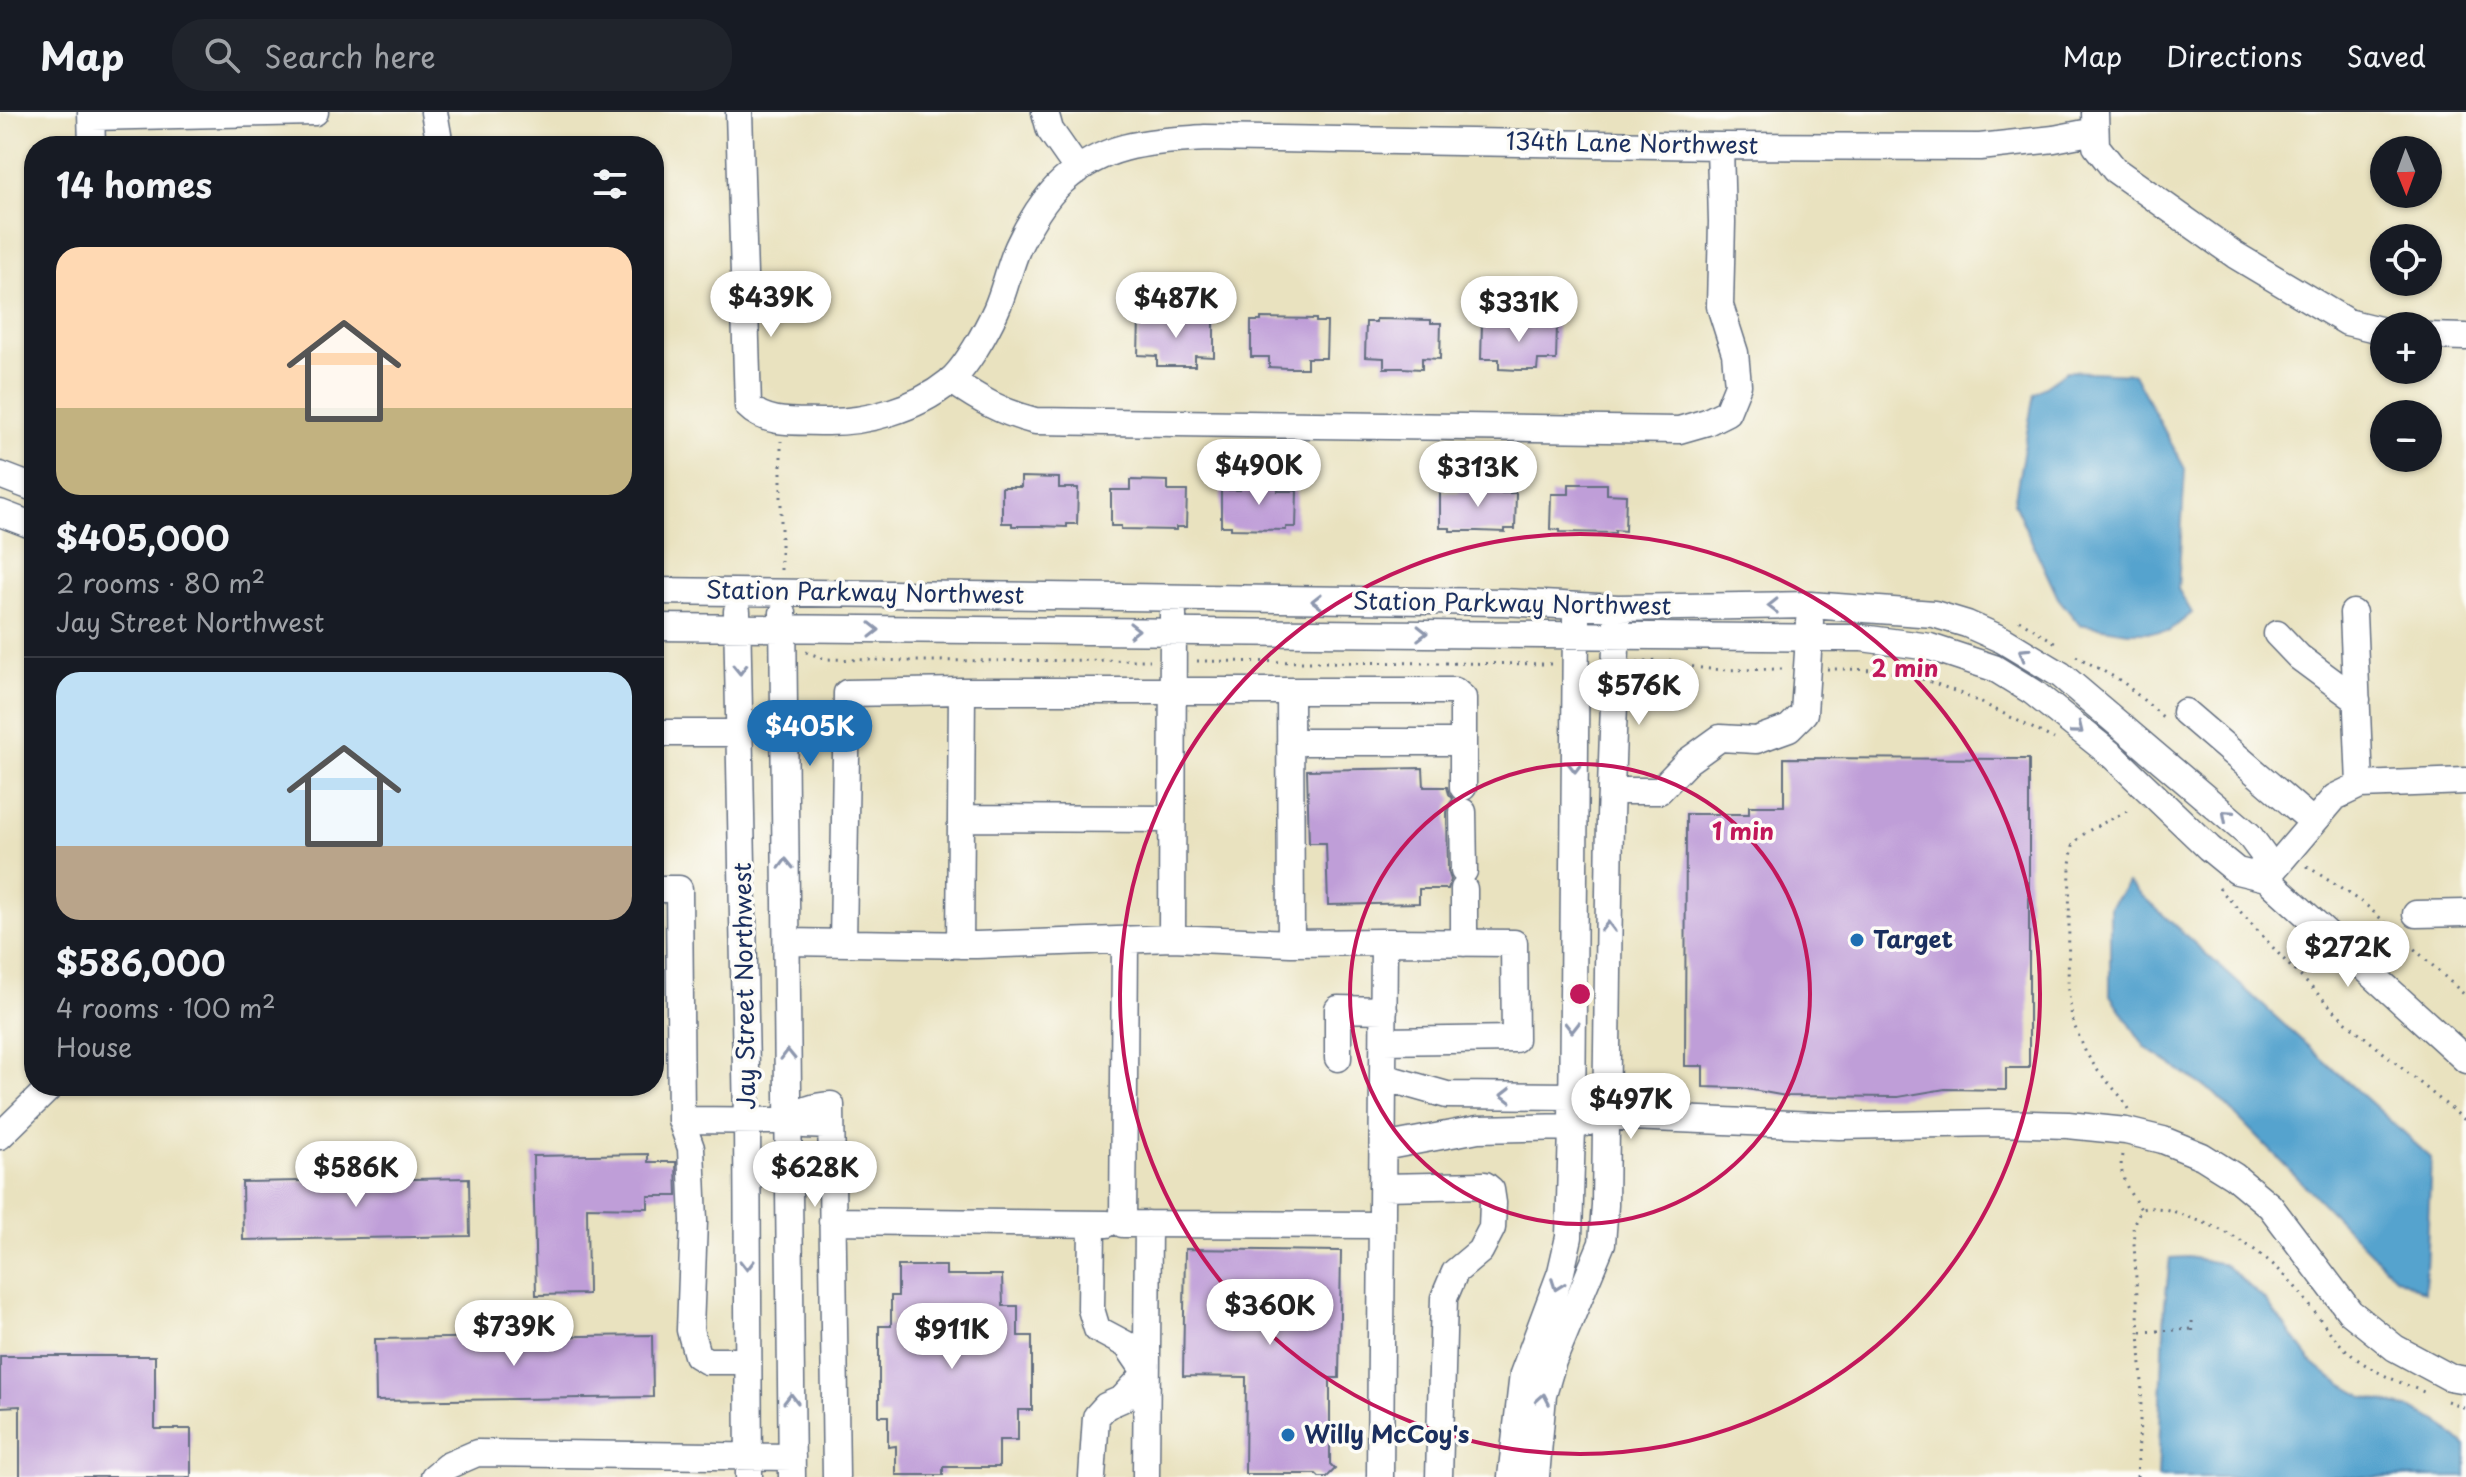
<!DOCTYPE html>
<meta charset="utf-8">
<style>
body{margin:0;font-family:"Playpen Sans",sans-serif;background:#20242c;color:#f1f3f6;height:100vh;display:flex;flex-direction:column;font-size:30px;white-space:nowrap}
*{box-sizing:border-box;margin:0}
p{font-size:26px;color:#9ea1a6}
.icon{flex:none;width:44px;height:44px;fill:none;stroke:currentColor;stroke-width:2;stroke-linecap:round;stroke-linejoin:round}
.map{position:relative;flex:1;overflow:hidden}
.drawer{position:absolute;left:24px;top:24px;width:640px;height:960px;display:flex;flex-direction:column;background:#171b24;border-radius:32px;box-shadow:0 2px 6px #0004}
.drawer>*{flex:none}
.needle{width:52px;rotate:179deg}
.controls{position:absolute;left:2370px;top:24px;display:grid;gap:16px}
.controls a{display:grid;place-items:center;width:72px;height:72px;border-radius:50%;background:#171b24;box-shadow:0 2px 6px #0004;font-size:40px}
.price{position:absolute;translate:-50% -68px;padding:0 18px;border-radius:28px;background:#fff;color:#222;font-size:26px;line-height:52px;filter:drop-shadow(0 2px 4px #0008)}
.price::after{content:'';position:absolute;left:50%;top:48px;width:24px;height:18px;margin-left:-12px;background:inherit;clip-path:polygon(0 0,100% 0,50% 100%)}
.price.current{background:#1f6fb2;color:#fff}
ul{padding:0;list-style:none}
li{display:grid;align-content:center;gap:16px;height:424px;padding:0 32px}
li+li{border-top:2px solid #363941}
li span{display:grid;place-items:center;height:248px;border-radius:24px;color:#555}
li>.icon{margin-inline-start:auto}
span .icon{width:144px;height:144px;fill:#fffc;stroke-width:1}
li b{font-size:34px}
h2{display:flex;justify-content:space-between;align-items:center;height:96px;padding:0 32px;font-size:34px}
header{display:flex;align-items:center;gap:48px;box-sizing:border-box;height:112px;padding:0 40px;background:#171b24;border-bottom:2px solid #363941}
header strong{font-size:38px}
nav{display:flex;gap:44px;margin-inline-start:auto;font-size:28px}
.search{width:560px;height:72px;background:#20242c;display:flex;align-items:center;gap:20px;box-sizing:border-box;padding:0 28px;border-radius:32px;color:#9ea1a6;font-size:30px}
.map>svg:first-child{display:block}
.water{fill:#54a3ce;stroke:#386996;stroke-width:2}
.building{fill:#bf9ed8}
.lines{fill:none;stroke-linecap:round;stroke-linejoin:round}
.minor-casing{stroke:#636e80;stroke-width:29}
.path{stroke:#636e80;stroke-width:3;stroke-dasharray:2 6;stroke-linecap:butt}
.minor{stroke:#fff;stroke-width:26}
.oneway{stroke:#8d97ae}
.ring{fill:none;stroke:#c2185b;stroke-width:4}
.poi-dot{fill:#1f6fb2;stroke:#fdfcf7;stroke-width:3}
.labels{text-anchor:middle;stroke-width:7;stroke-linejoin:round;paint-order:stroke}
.street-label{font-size:24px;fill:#1b2f5e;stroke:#fdfcf7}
.poi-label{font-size:24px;font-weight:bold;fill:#1b2f5e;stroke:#fdfcf7;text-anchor:start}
.centre{fill:#c2185b;stroke:#fdfcf7;stroke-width:4}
.ring-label{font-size:24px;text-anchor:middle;font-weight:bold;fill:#c2185b;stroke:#fdfcf7;stroke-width:7;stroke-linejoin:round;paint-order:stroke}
</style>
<header>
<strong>Map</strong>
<div class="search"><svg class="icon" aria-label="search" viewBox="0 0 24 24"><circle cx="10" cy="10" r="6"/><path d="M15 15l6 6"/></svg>Search here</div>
<nav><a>Map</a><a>Directions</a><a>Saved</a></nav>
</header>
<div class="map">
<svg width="2466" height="1365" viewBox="0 0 2466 1365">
<rect width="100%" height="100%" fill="#fdfcf7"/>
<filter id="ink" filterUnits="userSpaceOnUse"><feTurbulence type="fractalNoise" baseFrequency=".0125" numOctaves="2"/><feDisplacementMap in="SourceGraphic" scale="16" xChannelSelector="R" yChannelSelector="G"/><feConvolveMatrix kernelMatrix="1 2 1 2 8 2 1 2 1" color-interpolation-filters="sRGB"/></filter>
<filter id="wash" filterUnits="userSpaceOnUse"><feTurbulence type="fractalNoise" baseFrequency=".006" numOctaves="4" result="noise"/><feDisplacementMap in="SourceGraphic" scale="32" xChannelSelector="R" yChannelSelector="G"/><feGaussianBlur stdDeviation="1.8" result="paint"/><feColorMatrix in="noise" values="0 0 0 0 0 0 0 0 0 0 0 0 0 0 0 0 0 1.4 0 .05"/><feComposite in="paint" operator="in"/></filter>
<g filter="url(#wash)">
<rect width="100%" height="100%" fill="#e9e2bf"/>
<path class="water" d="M2067,259L2134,262L2185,357L2178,477L2192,501L2168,520H2128L2079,512L2058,486L2014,391L2034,282Z
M2128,771L2431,1046L2425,1180L2395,1165L2214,981L2146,936L2110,883V795Z
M2188,1145L2224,1152L2265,1188L2312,1250L2330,1265L2364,1285L2409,1296L2438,1309L2466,1335V1365H2158L2165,1191L2170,1146Z"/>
<g id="blocks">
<path class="building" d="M1149,205L1204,206V209H1214V245L1195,244V254H1157V244L1138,243L1139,207L1149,208Z
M1261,206L1316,207V210H1327L1326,246H1307V256H1288L1269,255V245H1251V209H1261Z
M1376,207L1431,208V211H1441L1440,247L1422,246V257L1402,256H1384V246L1365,245L1366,210H1376Z
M1492,209H1547V213H1557L1556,248H1538L1537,258H1518L1499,257V247H1481L1482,211L1492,212Z
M1021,365L1059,366V376H1078L1077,412H1067V415L1039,414H1012V411H1002V375H1021Z
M1130,368L1168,369V379H1187L1186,415H1176V418L1121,417V414H1111V378H1130Z
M1240,368H1278V379H1297L1296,415H1286V418L1231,417V414H1221V378H1240Z
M1459,370L1498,371L1497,381H1516L1515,417H1505V420L1477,419H1450V416H1440V380H1459Z
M1569,372H1607V382L1626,383L1625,419L1615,418V421L1560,420V418L1550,417L1551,382H1569Z
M1784,646L2029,647V956H2006V978L1945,977L1898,985L1786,984L1741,976L1703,975V954H1685L1686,702H1749V694H1784Z
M1423,656L1424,675H1447L1449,682L1453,687L1449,693L1447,700L1448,759L1451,768L1448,777H1419V791L1328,793L1326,731H1309L1307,658Z
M648,1042V1050H676L677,1084H648V1096L587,1095L588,1182L536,1183L533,1044Z
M469,1066L470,1124L243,1128L242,1070Z
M1185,1137L1341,1139L1339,1266H1330V1352L1335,1357L1327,1365H1319L1316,1362H1245L1246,1265L1183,1264Z
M898,1154H946V1163H1002L1003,1194H1018V1224H1032V1298H1018V1328H999V1355H943V1363H896V1334L888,1335V1304H879V1214H891V1184H898Z
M652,1223L653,1285L376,1289L375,1227Z
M0,1244H155V1317H191V1365H20V1294L0,1295Z"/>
</g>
</g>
<g filter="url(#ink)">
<use href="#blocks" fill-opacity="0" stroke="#636e80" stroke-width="2"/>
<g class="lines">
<defs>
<path id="minor" d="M91,0L92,34
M434,0L440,34
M739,0L748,294C766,313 799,309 823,310C866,311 916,297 949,270C966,256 987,218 996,198C1005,178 1009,155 1018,135C1028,113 1045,85 1063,69C1107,30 1150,30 1205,26L1720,34L1980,35L2054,27L2095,19
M1045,0L1050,18L1078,58
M2095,0L2096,34L2115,58L2235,143L2347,210L2384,219
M92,5L315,0
M2428,224L2466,225
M951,268C980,288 1001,300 1035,309L1679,318L1707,310L1727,300L1738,273L1735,241L1720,194L1722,110L1720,34
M0,363L34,376
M0,401L34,414
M654,479L1503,490L1618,496L1810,493L1934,502L1967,512L2003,528L2061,563L2249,723L2263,742L2266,766
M737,499L747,1008L749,1365
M783,501L792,1365
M2353,501L2360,673
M654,515L1862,526L1930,535L1994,556L2033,580L2113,644L2209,736L2237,759L2266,766L2466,948
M2277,522L2299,545L2357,588
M962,579H1290L1291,831
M1290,579H1455L1463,586V675
M2185,600L2313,710
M654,621H741
M1290,630H1463
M1611,679H1659L1688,649L1720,626L1756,628L1789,616L1804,601L1810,510
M1463,700L1464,759
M961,706L1172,707
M2266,766L2335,685L2360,673L2466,669
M654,777H679L681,1008L789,1009
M1464,777V831
M2416,802L2466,801
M1172,826L1173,502
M1125,828L1123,1112L1382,1113
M787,830L976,833L1172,826L1291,831L1384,830L1380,1365
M1384,830L1514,831L1515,927L1384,929
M843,831L847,581L962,579L960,833
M1338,946V897L1384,898
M1383,965L1447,983L1572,984L1586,992
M681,1008L691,1036L694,1109L690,1218L697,1243L707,1249H747
M831,1014L804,1013L789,1009C802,998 814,994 831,993L836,1365
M0,1024L51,974
M1383,1035L1478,1017L1572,1015L1607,1004L1839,1014L1994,1011L2068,1013L2126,1019L2163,1028L2202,1044L2234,1064L2270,1094L2350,1200L2395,1236L2449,1265L2466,1268
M1382,1075L1485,1073L1491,1078L1493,1091L1492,1116L1480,1139L1455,1160L1444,1186L1439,1365
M832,1109L1107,1112
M434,1365L447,1354L477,1341L792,1345
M1092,1365L1096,1305L1106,1294L1122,1287L1146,1261L1127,1233L1097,1217L1091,1197L1092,1112
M1146,1365L1148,1112
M1511,1365L1523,1262L1561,1160L1569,1125L1572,1015L1576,505
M1536,1365L1543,1283L1553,1249L1602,1131L1605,1093L1610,705L1617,508"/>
</defs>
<use href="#minor" class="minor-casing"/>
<path class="path" d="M781,458V329
M2019,508L2056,531
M806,540L825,547L912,549L1150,548
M2076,544L2123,570L2164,606
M1669,548C1705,562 1745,557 1784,557
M1197,549L1553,552
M1637,550L1657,548
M1827,557C1857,557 1890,557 1919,566C1966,581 2010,605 2054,627
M2307,754L2367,794L2466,884
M2219,776L2287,851L2344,908L2466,1009
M2128,997L2123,987L2098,959L2086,941L2072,908L2068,873L2070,752L2073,733C2086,715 2112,709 2132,696
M2122,1043C2118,1063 2129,1081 2141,1097
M2192,1209L2193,1224
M2141,1220L2193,1217
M2447,1289L2466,1296
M2137,1365L2142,1272L2133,1113L2141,1097C2160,1093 2176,1100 2194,1107C2231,1120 2263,1140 2290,1169C2312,1193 2331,1228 2357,1247C2379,1263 2404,1272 2429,1282"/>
<use href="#minor" class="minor"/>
</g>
<defs><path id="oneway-chevron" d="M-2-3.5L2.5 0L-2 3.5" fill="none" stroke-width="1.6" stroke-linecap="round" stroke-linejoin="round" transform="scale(2)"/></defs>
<g class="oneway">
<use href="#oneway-chevron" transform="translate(1317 489) rotate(-180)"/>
<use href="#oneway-chevron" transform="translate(1773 494) rotate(179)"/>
<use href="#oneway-chevron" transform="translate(874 518)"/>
<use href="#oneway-chevron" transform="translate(1134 518)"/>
<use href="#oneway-chevron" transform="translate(1422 521) rotate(1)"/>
<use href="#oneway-chevron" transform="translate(2024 541) rotate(-149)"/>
<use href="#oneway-chevron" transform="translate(740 557) rotate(89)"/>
<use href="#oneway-chevron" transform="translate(2078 617) rotate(39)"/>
<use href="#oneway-chevron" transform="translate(1575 655) rotate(90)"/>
<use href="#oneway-chevron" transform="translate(2227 703) rotate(-139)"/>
<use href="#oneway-chevron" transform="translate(786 752) rotate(-91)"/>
<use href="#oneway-chevron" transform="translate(1608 815) rotate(-89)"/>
<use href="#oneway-chevron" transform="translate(1572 915) rotate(90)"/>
<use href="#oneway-chevron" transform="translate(788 943) rotate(-91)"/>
<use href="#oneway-chevron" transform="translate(1506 983) rotate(-179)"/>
<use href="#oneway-chevron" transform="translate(747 1153) rotate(90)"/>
<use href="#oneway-chevron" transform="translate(1557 1173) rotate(110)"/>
<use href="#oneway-chevron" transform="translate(791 1287) rotate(-90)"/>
<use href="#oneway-chevron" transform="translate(1543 1287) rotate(-80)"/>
</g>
</g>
<g class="ring">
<circle cx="1580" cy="882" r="230"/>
<circle cx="1580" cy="882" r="460"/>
</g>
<g class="poi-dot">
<circle cx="1857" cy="828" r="8"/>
<circle cx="1288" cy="1323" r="8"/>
</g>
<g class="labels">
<g class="street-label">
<text transform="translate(1632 32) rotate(1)" y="8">134th Lane Northwest</text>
<text transform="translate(865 481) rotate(1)" y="8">Station Parkway Northwest</text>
<text transform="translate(1512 492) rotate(1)" y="8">Station Parkway Northwest</text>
<text transform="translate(745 874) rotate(-91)" y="8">Jay Street Northwest</text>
</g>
<g class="poi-label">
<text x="1873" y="836">Target</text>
<text x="1304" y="1331">Willy McCoy's</text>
</g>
</g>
<circle cx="1580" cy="882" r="12" class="centre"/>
<g class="ring-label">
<text x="1905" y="565">2 min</text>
<text x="1743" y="728">1 min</text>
</g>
</svg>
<div class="controls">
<a><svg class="needle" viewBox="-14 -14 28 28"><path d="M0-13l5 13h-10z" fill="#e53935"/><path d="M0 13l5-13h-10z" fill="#9ea1a6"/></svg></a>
<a><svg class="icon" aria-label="locate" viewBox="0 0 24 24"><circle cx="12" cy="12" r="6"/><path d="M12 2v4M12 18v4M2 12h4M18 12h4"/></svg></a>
<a>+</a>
<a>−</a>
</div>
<b class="price" style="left:771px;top:227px">$439K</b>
<b class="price" style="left:1176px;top:228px">$487K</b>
<b class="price" style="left:1519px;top:232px">$331K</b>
<b class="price" style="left:1259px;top:395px">$490K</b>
<b class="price" style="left:1478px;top:397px">$313K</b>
<b class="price" style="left:1639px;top:615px">$576K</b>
<b class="price current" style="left:810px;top:656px">$405K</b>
<b class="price" style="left:2348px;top:877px">$272K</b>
<b class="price" style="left:1631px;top:1029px">$497K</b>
<b class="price" style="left:356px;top:1097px">$586K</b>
<b class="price" style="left:815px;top:1097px">$628K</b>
<b class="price" style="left:1270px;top:1235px">$360K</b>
<b class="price" style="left:514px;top:1256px">$739K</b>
<b class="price" style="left:952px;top:1259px">$911K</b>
<section class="drawer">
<h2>14 homes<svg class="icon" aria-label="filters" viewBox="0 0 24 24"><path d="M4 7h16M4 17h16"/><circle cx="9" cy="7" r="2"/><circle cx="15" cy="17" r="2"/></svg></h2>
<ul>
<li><span style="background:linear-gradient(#ffd9b3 65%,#c2b280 0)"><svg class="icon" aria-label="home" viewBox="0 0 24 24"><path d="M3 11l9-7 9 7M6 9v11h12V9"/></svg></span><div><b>$405,000</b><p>2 rooms · 80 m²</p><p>Jay Street Northwest</p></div></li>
<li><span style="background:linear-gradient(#bfe0f5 70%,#b9a48a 0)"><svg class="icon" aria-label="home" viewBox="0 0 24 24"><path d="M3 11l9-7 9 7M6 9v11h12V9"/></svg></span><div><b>$586,000</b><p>4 rooms · 100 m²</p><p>House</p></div></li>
</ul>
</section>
</div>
